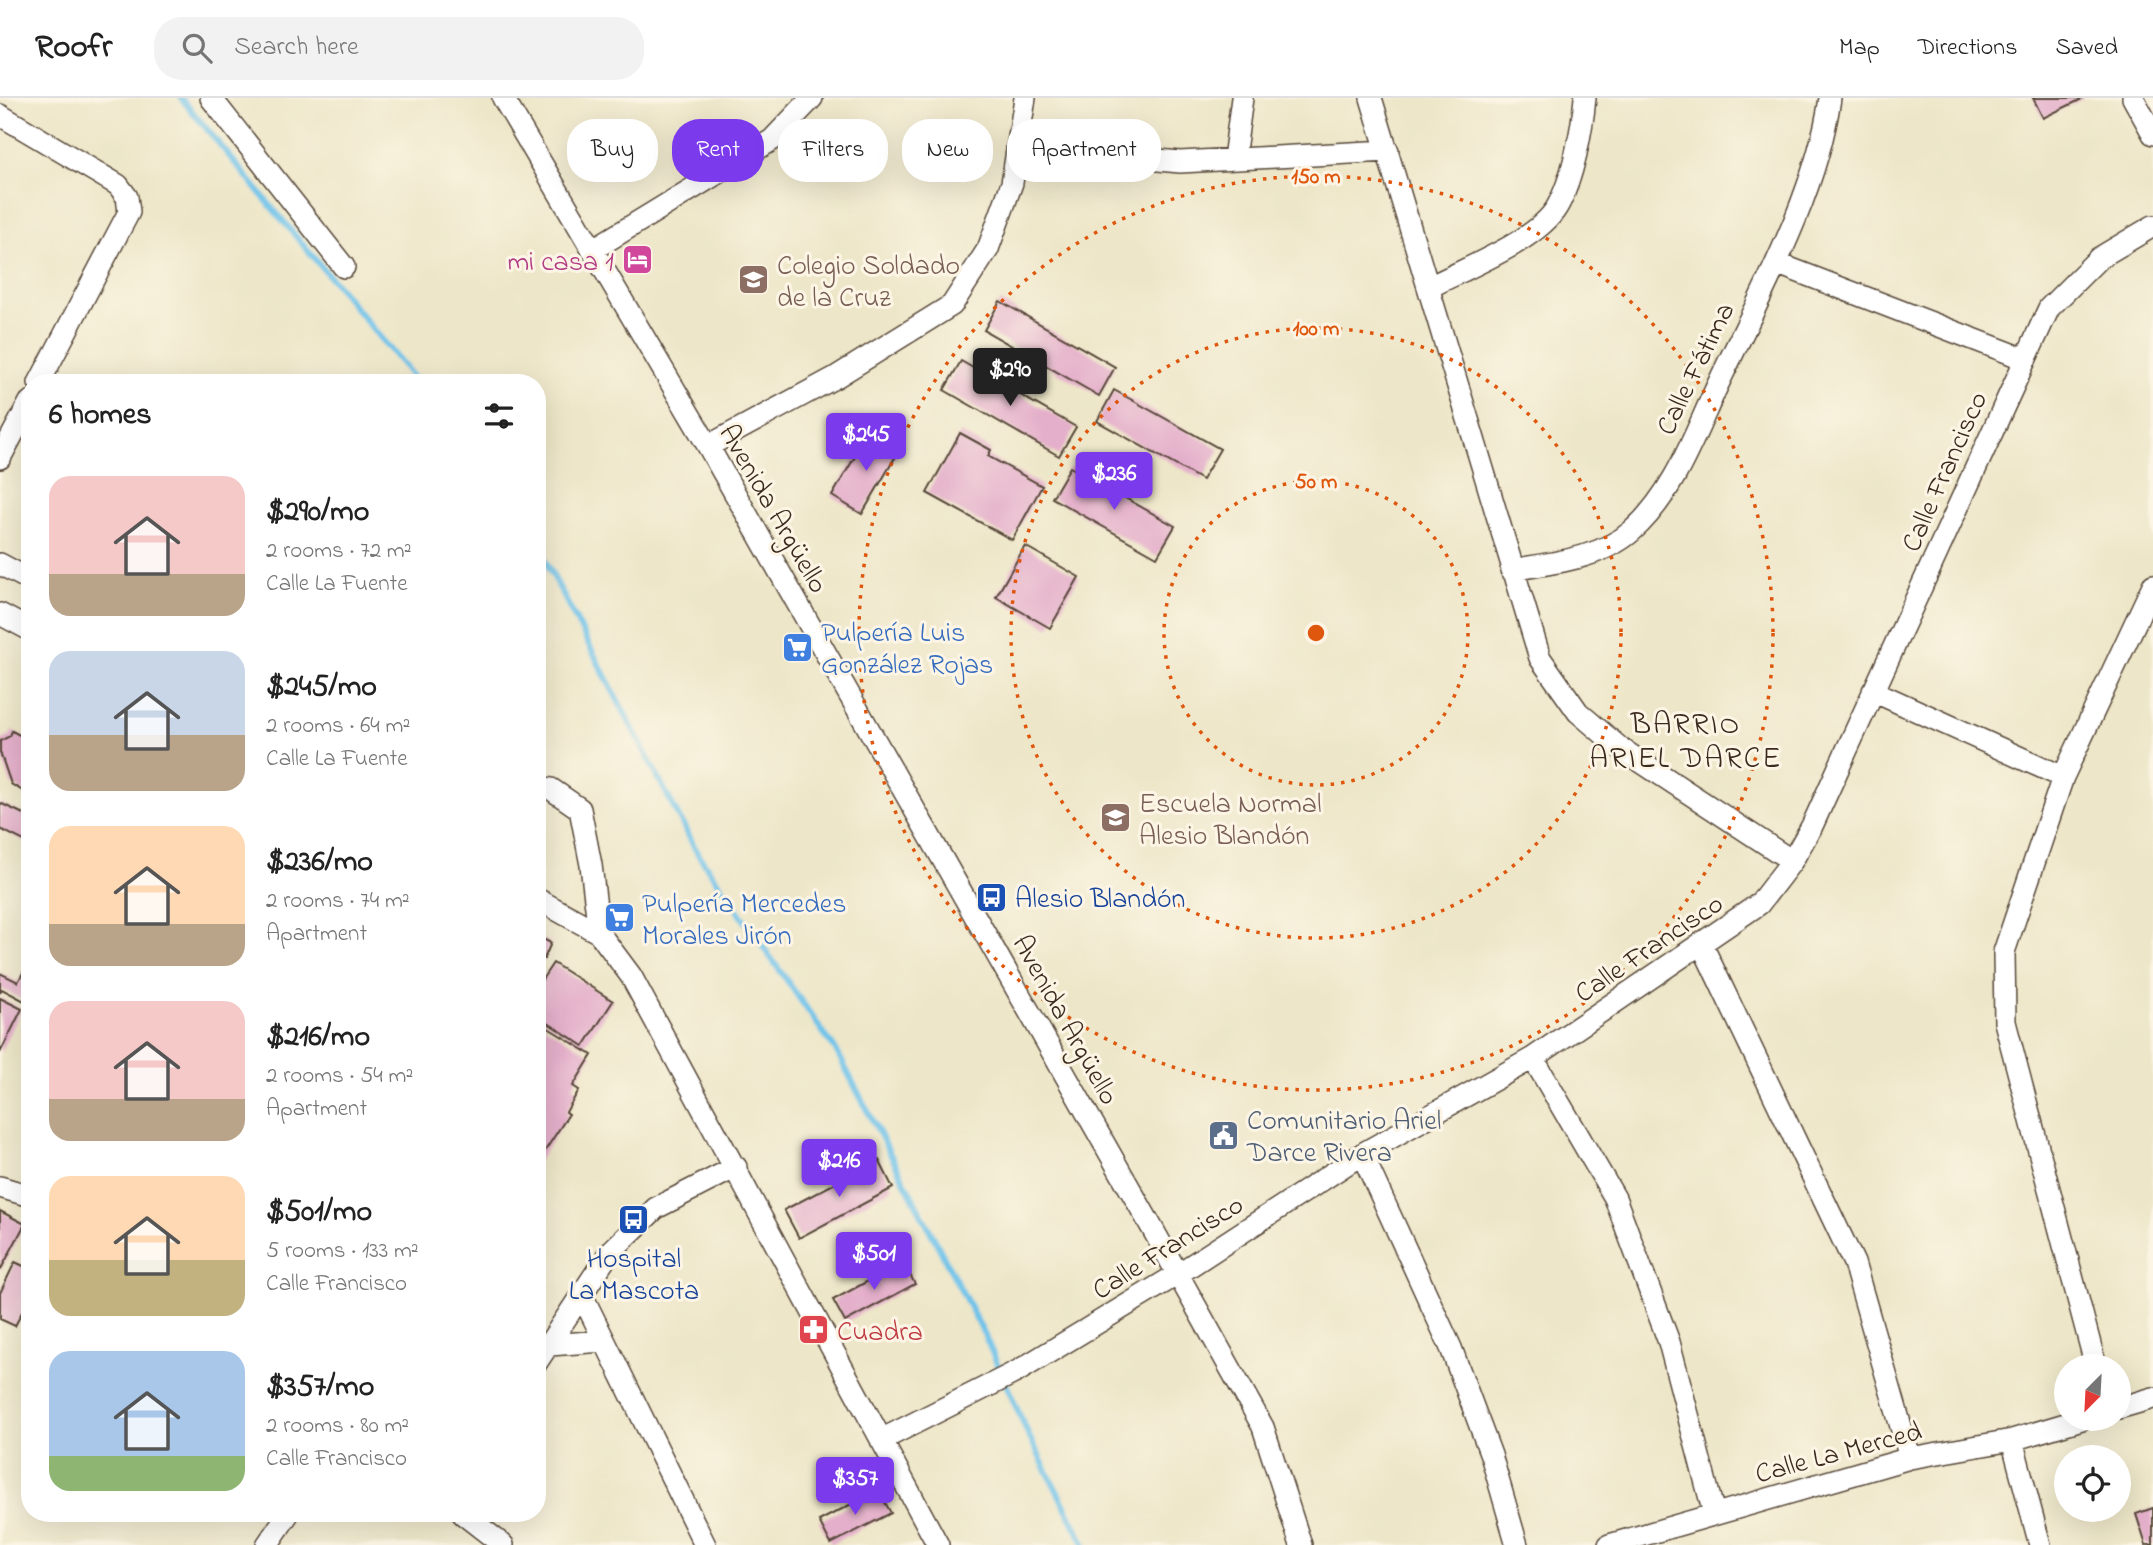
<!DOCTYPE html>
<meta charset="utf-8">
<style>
body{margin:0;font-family:"Indie Flower",sans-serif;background:#f2f2f2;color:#222;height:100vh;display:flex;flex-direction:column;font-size:26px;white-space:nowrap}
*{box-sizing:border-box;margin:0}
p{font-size:23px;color:#767676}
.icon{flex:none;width:38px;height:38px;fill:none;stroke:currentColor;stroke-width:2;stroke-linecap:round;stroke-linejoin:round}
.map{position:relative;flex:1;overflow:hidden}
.panel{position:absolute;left:21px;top:276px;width:525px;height:1148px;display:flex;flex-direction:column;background:#fff;border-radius:28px;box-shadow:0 7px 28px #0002}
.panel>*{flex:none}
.hud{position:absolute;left:567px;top:21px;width:665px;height:63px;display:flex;gap:14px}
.needle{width:46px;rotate:204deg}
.fabs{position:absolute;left:2054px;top:1256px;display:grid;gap:14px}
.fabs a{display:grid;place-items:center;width:77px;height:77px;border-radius:50%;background:#fff;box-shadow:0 7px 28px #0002;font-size:35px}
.price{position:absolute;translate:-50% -60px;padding:0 16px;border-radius:7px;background:#7c3aed;color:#fff;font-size:23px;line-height:46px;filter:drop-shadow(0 2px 4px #0008)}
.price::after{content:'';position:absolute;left:50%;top:42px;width:21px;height:16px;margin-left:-10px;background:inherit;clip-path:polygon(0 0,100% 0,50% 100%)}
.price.current{background:#222;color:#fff}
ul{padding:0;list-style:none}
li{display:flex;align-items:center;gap:21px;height:175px;padding:0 28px}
li span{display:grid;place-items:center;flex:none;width:196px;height:140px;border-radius:21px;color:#555}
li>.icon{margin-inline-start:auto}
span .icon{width:84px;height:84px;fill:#fffc;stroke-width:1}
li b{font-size:30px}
h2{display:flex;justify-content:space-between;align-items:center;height:84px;padding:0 28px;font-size:30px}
.chip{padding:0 24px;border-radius:28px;background:#fff;box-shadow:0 7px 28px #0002;font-size:24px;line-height:63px}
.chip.current{background:#7c3aed;color:#fff}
header{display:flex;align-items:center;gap:42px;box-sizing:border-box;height:98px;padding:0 35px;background:#fff;border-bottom:2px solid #e0e0e0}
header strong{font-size:33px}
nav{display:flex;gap:38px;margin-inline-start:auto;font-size:24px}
.search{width:490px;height:63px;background:#f2f2f2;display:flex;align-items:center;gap:18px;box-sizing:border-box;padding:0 24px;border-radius:28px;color:#767676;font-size:26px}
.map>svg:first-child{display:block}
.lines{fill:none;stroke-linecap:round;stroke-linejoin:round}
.stream{stroke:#6dc2ea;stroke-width:6}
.building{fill:#e4afca}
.minor-casing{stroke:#564638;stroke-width:24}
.minor{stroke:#fff;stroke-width:21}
.ring{fill:none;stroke:#df570d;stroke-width:3.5;stroke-dasharray:3.5 7}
.labels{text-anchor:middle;stroke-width:6;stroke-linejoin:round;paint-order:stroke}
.hotel-label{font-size:28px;fill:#b23c85;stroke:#fcf5e5;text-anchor:end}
.education-label{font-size:28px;fill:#785e54;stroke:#fcf5e5;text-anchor:start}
.street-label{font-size:28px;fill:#3b2a1e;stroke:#fcf5e5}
.shop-label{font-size:28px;fill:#366cbe;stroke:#fcf5e5;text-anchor:start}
.transit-label{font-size:28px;fill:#164399;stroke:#fcf5e5;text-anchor:start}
.service-label{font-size:28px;fill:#4e5e75;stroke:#fcf5e5;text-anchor:start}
.health-label{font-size:28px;fill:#be3a42;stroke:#fcf5e5;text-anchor:start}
.neighbourhood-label{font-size:30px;letter-spacing:2px;fill:#3b2a1e;stroke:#fcf5e5}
.centre{fill:#df570d;stroke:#fcf5e5;stroke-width:3.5}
.ring-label{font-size:21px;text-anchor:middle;font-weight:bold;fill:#df570d;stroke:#fcf5e5;stroke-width:6;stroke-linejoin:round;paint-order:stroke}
</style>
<header>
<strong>Roofr</strong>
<div class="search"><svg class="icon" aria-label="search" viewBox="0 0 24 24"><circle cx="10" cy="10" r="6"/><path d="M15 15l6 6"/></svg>Search here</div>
<nav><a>Map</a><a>Directions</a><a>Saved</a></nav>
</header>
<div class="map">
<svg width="2153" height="1447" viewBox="0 0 2153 1447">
<rect width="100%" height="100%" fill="#fcf5e5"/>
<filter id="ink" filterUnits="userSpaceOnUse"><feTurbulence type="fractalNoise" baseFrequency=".0143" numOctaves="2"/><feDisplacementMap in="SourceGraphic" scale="14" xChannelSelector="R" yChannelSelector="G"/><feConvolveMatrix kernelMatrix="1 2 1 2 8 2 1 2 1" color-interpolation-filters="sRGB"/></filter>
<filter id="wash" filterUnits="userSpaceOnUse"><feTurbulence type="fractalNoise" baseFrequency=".00686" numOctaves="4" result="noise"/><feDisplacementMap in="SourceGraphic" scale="28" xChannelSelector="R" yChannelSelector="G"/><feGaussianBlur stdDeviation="1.57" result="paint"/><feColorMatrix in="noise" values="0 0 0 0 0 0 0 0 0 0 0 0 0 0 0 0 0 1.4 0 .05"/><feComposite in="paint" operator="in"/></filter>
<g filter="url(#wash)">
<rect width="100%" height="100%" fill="#ede6c8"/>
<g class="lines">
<path class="stream" d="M181,0L418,285
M537,447L698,756L837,954L984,1236L1029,1338L1085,1447"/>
</g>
<g id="blocks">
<path class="building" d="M2033,0H2084L2043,20Z
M1000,203L1115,269L1099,298L984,232Z
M961,263L1076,329L1059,358L944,292Z
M1114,292L1220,351L1202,382L1097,323Z
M870,333L900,351L862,416L832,398Z
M960,335L991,352L988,358L1042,388L1012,442L927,395Z
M1070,369L1175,428L1157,459L1052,400Z
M1025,448L1079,479L1050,530L996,499Z
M12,633L25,640L30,636L28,696L11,686L0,654V643L10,638Z
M0,705L30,719V746L0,731Z
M539,839L551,845L544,861L537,858Z
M30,862V906L2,891L0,895V875L18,884Z
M553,865L613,903L584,948L537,918V889Z
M0,900L22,911L0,955Z
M537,923L592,957L573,988L579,992L566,1014L569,1016L537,1065Z
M879,1062L893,1090L799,1140L784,1112Z
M0,1113L25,1126L0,1173Z
M15,1164L30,1171V1198L15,1228L0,1221V1195Z
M903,1164L915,1186L845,1224L833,1202Z
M878,1392L891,1415L831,1446L819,1423Z
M2153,1410V1447H2146L2136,1416Z"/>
</g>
</g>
<g filter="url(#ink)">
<use href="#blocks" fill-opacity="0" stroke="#564638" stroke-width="2"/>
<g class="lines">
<defs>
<path id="minor" d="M211,0L344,169
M503,0L708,348L1151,1128L1263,1329L1301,1447
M1371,0L1540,560L1578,614L1620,650L1792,763
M2133,0L2153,36
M0,17L118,87L127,99L129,114L39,285
M1017,49L1180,64L1388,53
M1234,61L1242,0
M592,152L772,42L812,0
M1776,165L2025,261
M1430,189C1465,170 1537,143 1557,109C1573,81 1582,32 1585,0
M708,348L836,279L952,207L988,151L1012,85L1025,0
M0,360L30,304
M0,466L30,482
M1511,472C1551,465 1600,461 1632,433C1676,394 1695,334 1720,282C1761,196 1817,95 1830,0
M0,516L30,532
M1873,593L2063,679
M537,689L551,691L580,711L591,767L599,835
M537,801L599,835L631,878L938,1447
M1702,847L1854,1165L1910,1360
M1533,960L1615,1100L1669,1244L1714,1416
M1362,1056L1451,1250L1491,1357L1517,1447
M0,1089L30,1098
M582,1197L705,1447
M550,1247L603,1243
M537,1264L609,1155L656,1110L736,1069
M2096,1269L2005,924L2004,854L2063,679L2153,487
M2119,1310L2153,1300
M881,1342L1018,1273L1178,1176L1362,1056L1533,960L1759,806L1792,763L1812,728L2049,210L2099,160L2153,128
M2012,1342L2040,1447
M463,1416L503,1447
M267,1447L288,1416
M1609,1447L1910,1360L2012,1342L2082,1321"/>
</defs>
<use href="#minor" class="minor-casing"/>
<use href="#minor" class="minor"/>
</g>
</g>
<g class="ring">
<circle cx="1316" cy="535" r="152"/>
<circle cx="1316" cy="535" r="305"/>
<circle cx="1316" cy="535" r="457"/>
</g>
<defs>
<symbol id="hotel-square" viewBox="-11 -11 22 22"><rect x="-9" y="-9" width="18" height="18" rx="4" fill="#d1479c" stroke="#fcf5e5"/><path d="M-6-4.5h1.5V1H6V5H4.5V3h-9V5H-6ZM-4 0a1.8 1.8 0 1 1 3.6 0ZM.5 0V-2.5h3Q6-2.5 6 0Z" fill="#fff"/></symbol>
<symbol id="school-square" viewBox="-11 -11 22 22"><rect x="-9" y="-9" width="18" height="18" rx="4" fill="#8d6e63" stroke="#fcf5e5"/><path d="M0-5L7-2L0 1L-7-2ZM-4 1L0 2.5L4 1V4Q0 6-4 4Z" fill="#fff"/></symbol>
<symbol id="supermarket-square" viewBox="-11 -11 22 22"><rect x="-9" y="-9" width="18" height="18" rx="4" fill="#3f7fe0" stroke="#fcf5e5"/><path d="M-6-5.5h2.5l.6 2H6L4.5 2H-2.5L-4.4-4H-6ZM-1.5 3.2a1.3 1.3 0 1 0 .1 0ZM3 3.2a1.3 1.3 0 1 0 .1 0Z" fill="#fff"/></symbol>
<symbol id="bus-square" viewBox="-11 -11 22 22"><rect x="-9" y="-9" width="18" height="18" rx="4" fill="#1a4fb4" stroke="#fcf5e5"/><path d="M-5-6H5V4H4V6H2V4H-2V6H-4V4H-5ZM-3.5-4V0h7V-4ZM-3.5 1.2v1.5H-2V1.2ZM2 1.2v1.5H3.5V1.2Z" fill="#fff"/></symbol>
<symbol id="civic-square" viewBox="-11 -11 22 22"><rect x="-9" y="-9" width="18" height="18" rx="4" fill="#5c6f8a" stroke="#fcf5e5"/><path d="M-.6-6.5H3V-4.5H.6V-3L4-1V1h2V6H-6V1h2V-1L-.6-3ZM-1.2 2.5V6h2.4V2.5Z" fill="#fff"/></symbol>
<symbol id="pharmacy-square" viewBox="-11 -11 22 22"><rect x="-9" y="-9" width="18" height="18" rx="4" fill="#e0444e" stroke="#fcf5e5"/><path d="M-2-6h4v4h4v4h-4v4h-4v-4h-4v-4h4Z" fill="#fff"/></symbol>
</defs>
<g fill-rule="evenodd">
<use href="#hotel-square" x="620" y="144" width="35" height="35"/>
<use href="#school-square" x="736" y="164" width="35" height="35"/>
<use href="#supermarket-square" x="780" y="532" width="35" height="35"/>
<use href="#school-square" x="1098" y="702" width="35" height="35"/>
<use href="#bus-square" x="974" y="782" width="35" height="35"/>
<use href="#supermarket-square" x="602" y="802" width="35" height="35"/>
<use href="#civic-square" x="1206" y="1020" width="35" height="35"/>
<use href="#bus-square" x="616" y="1104" width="35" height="35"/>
<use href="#pharmacy-square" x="796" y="1214" width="35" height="35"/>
</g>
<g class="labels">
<g class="hotel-label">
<text x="614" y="172">mi casa 1</text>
</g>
<g class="education-label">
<text x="777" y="176">Colegio Soldado<tspan x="777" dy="32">de la Cruz</tspan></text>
<text x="1139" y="714">Escuela Normal<tspan x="1139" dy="32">Alesio Blandón</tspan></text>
</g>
<g class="street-label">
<text transform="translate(1694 270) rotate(-64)" y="10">Calle Fátima</text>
<text transform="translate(1943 373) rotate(-66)" y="10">Calle Francisco</text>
<text transform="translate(775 410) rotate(60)" y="10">Avenida Argüello</text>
<text transform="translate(1648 849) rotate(-34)" y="10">Calle Francisco</text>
<text transform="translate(1067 921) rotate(61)" y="10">Avenida Argüello</text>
<text transform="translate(1167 1148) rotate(-32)" y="10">Calle Francisco</text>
<text transform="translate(1838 1353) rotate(-15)" y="10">Calle La Merced</text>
</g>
<g class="shop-label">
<text x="821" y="543">Pulpería Luis<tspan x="821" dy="32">González Rojas</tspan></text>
<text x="642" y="814">Pulpería Mercedes<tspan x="642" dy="32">Morales Jirón</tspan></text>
</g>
<g class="transit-label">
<text x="1015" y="809">Alesio Blandón</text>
<text x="634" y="1169" text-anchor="middle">Hospital<tspan x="634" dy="32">La Mascota</tspan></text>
</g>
<g class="service-label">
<text x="1247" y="1031">Comunitario Ariel<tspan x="1247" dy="32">Darce Rivera</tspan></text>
</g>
<g class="health-label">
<text x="837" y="1242">Cuadra</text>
</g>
<g class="neighbourhood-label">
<text x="1686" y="635">BARRIO<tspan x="1686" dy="34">ARIEL DARCE</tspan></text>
</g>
</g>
<circle cx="1316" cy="535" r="10" class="centre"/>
<g class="ring-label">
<text x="1316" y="85">150 m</text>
<text x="1316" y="237">100 m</text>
<text x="1316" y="390">50 m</text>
</g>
</svg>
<div class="fabs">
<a><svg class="needle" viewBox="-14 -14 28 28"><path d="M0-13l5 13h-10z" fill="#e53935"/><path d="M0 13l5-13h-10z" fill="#767676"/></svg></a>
<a><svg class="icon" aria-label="locate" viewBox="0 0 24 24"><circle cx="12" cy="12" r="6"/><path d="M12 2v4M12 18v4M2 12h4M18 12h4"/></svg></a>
</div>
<b class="price current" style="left:1010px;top:310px">$290</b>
<b class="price" style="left:866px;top:375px">$245</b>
<b class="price" style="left:1114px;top:414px">$236</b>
<b class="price" style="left:839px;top:1101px">$216</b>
<b class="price" style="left:874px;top:1194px">$501</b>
<b class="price" style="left:855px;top:1419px">$357</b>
<div class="hud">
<a class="chip">Buy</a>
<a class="chip current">Rent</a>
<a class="chip">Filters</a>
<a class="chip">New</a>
<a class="chip">Apartment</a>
</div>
<section class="panel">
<h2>6 homes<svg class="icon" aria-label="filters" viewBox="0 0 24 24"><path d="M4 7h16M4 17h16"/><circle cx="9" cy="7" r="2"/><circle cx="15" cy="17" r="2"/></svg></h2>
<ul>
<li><span style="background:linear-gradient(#f6c9c9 70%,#b9a48a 0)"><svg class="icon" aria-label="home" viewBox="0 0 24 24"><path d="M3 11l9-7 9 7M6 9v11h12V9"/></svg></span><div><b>$290/mo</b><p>2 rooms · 72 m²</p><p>Calle La Fuente</p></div></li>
<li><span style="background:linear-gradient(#c9d6e8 60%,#b9a48a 0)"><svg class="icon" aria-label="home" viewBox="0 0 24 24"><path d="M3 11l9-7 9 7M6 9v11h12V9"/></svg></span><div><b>$245/mo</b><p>2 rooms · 64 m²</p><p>Calle La Fuente</p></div></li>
<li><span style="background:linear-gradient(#ffd9b3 70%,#b9a48a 0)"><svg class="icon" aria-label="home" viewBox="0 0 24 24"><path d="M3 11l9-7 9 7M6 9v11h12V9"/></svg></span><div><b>$236/mo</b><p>2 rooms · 74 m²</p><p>Apartment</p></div></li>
<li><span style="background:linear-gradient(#f6c9c9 70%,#b9a48a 0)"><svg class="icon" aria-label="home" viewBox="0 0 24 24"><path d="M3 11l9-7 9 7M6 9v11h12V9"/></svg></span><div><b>$216/mo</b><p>2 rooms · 54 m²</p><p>Apartment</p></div></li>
<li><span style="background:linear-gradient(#ffd9b3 60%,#c2b280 0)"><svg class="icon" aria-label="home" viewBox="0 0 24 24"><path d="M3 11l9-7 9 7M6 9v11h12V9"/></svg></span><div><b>$501/mo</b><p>5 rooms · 133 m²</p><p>Calle Francisco</p></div></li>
<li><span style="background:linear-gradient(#a9c7e8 75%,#8fb573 0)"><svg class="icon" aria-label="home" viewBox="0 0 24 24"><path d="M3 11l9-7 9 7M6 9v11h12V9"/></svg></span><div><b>$357/mo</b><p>2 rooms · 80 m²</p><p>Calle Francisco</p></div></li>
</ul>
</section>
</div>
